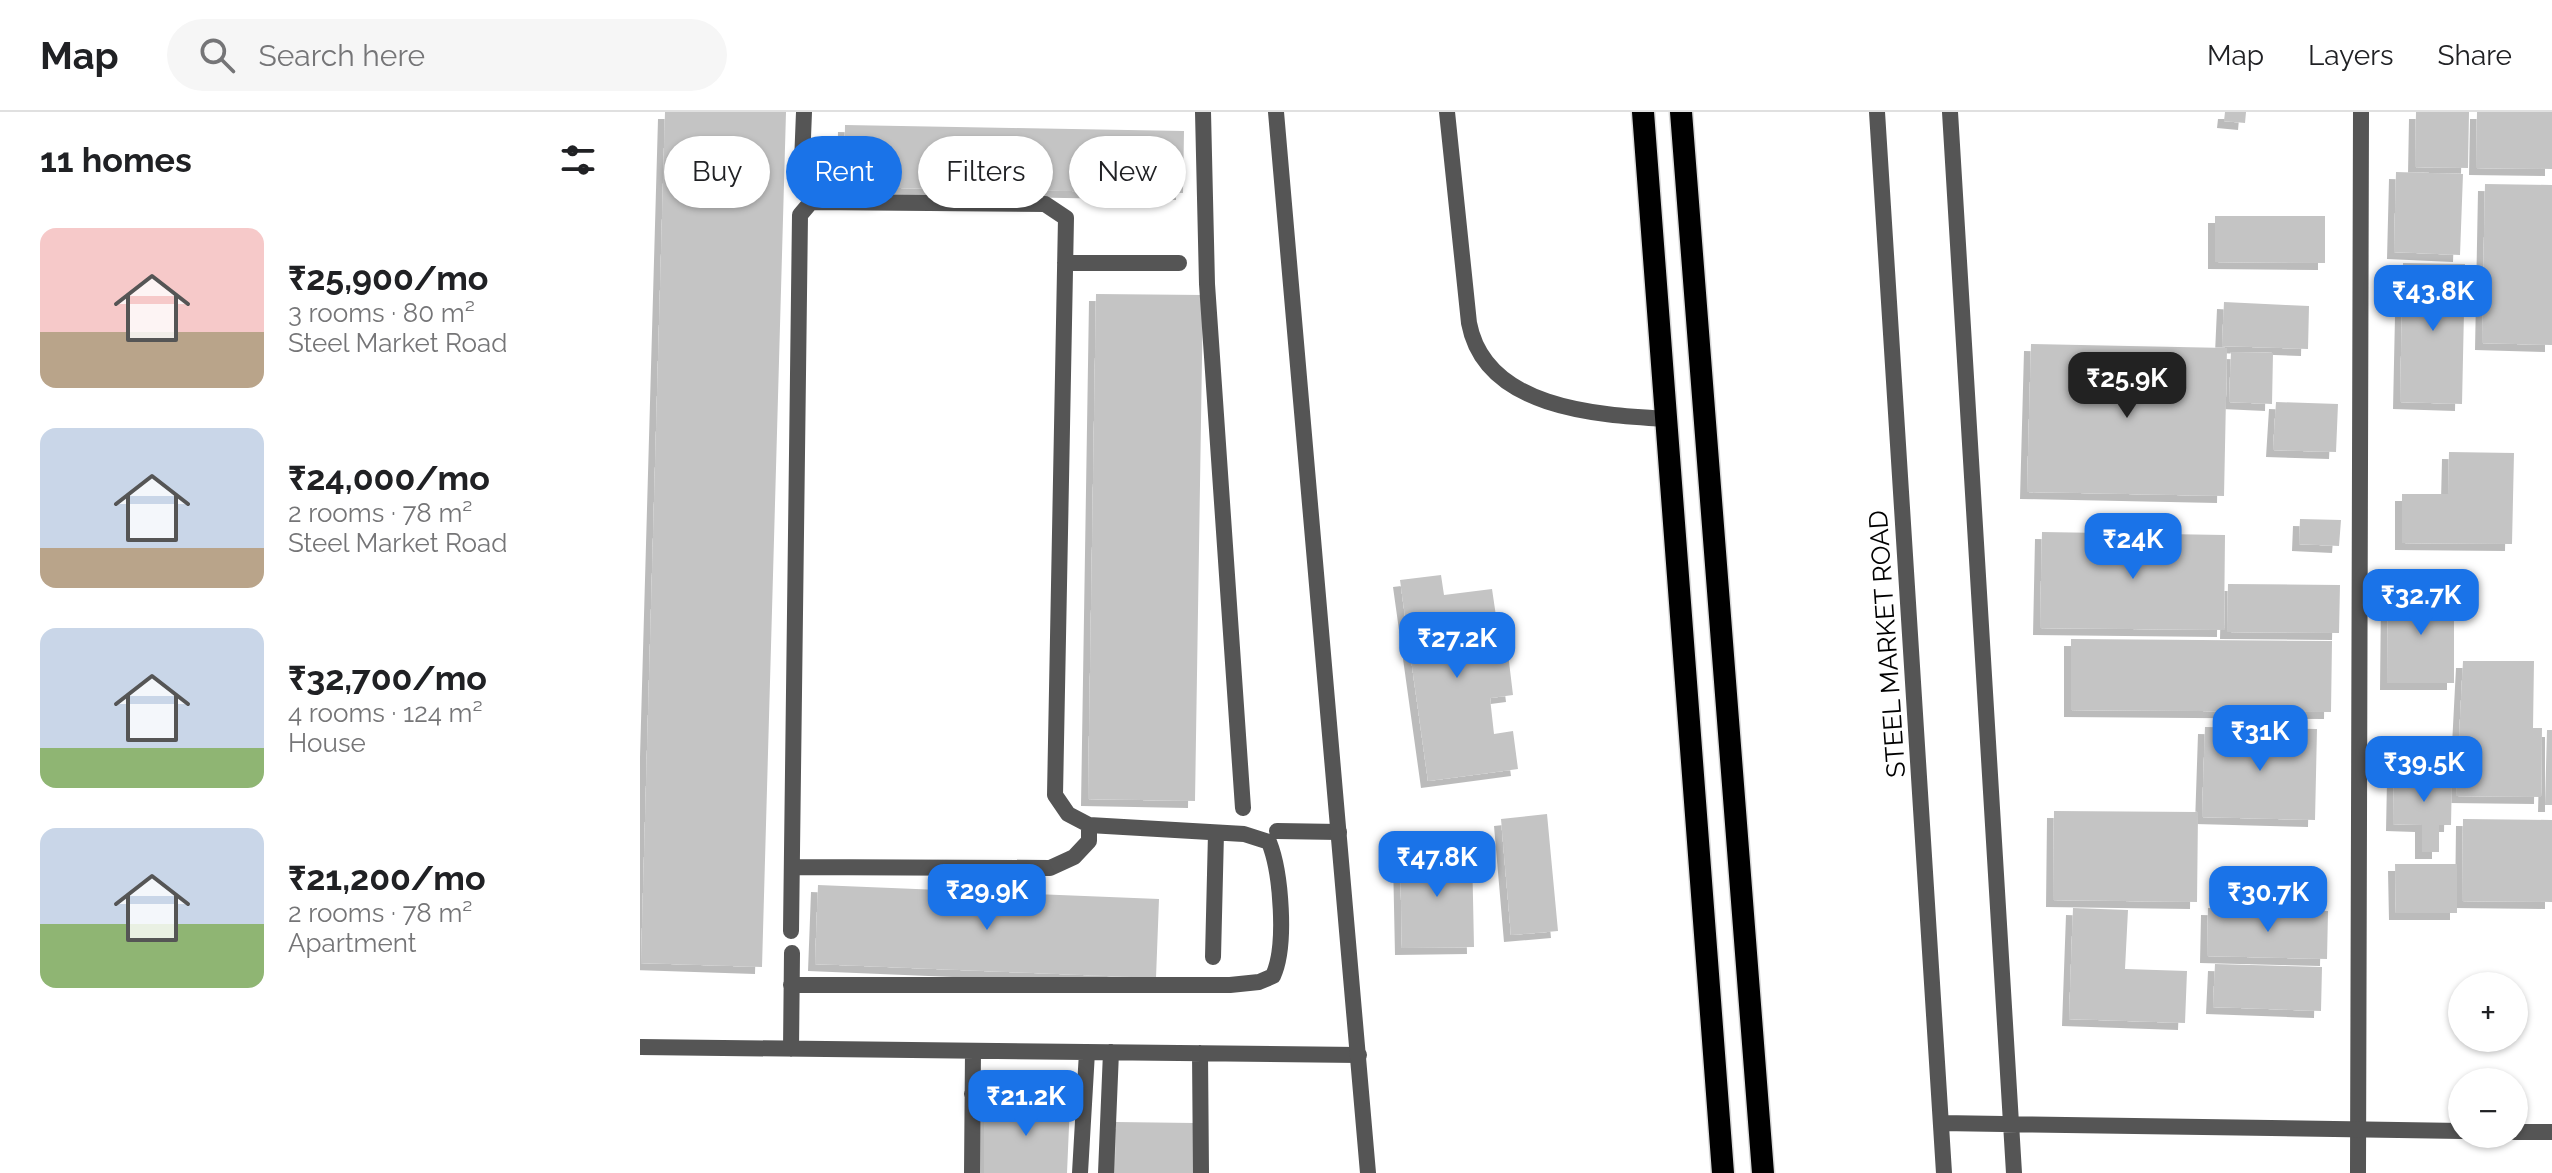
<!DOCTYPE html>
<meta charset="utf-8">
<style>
body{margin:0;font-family:Raleway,sans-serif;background:#f6f6f6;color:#202124;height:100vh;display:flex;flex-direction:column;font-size:30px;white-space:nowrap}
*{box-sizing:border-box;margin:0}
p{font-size:26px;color:#757577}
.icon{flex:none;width:44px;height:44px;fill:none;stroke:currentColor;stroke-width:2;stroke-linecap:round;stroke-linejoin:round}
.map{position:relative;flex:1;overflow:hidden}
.drawer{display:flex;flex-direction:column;background:#fff;width:640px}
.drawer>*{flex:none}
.guide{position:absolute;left:24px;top:24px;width:760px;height:72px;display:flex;gap:16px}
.controls{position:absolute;left:1808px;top:860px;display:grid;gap:16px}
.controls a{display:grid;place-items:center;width:80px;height:80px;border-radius:50%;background:#fff;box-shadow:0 2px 6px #0004;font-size:40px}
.price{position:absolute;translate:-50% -68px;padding:0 18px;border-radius:16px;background:#1a73e8;color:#fff;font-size:26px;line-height:52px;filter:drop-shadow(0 2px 4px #0008)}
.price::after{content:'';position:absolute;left:50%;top:48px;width:24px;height:18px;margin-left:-12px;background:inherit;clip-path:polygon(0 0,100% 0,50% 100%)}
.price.current{background:#222;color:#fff}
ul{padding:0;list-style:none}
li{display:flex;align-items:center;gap:24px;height:200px;padding:0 40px}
li span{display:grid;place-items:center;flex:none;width:224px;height:160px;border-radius:16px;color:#555}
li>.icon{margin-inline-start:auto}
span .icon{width:96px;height:96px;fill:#fffc;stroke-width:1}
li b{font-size:34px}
h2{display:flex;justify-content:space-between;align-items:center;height:96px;padding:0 40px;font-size:34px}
.pill{padding:0 28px;border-radius:36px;background:#fff;box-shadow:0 2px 6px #0004;font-size:28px;line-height:72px}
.pill.current{background:#1a73e8;color:#fff}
header{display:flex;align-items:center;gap:48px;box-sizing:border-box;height:112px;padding:0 40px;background:#fff;border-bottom:2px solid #e0e0e0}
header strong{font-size:38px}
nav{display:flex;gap:44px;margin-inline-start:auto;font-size:28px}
.search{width:560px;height:72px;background:#f6f6f6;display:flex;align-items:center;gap:20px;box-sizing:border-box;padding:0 28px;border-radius:44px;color:#757577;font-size:30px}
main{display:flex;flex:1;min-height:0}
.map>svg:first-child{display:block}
.building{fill:#c4c4c4;filter:url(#shadow)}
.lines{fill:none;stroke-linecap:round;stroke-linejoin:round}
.trunk-casing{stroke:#dbdbdb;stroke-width:25}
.service{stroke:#555;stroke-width:16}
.minor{stroke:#555;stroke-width:16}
.tertiary{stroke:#555;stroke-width:16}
.trunk{stroke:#000;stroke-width:22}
.labels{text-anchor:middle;stroke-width:7;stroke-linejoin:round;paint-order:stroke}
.street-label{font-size:26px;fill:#000;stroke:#fff}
</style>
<header>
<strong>Map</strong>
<div class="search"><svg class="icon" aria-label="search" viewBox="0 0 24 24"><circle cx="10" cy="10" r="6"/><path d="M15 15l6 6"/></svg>Search here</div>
<nav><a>Map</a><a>Layers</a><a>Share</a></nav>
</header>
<main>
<section class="drawer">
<h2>11 homes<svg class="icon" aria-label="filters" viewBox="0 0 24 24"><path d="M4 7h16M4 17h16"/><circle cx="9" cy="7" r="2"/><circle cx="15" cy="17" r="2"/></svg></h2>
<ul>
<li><span style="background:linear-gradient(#f6c9c9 65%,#b9a48a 0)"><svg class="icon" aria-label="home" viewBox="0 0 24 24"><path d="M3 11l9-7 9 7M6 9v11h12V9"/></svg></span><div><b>₹25,900/mo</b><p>3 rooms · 80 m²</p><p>Steel Market Road</p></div></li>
<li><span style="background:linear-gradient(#c9d6e8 75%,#b9a48a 0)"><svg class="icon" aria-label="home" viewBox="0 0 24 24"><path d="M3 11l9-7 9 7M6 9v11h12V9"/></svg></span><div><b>₹24,000/mo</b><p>2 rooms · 78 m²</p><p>Steel Market Road</p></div></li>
<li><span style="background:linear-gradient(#c9d6e8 75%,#8fb573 0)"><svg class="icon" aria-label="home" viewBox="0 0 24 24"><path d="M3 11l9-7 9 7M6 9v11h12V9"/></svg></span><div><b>₹32,700/mo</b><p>4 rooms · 124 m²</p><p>House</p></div></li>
<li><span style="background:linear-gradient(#c9d6e8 60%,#8fb573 0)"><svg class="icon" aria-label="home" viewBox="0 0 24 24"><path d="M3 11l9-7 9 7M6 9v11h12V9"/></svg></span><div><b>₹21,200/mo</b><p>2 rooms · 78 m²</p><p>Apartment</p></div></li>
</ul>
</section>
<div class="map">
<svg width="1912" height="1061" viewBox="0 0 1912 1061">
<defs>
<filter id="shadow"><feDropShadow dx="-7" dy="7" stdDeviation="0" flood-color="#0004"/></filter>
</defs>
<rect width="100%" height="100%" fill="#fff"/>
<path class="building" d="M25,0H146L122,855L1,851Z
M1585,0H1606L1605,11L1584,9Z
M1776,0H1829L1828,56L1775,55Z
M1837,0H1912V57L1836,56Z
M205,13L544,19L543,81L204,75Z
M1756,60L1823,62L1820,143L1754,140Z
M1845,72L1912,73V233L1842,231Z
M1575,104H1685V151L1575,150Z
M1763,151L1825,152L1822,292L1760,290Z
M456,182L563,183L555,689L448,687Z
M1584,190L1669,194L1668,237L1582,234Z
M1391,232L1587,236L1584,384L1387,380Z
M1591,240L1633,241L1632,292L1589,290Z
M1636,290L1698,292L1696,340L1633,338Z
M1809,340L1874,341L1872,432L1762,431V382H1808Z
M1660,407L1701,408L1699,434L1659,432Z
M1402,420L1585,423L1584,518L1400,516Z
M801,463L804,483L852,477L856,504L838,506L842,536L867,533L873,583L850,586L854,622L873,619L878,657L788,669L760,468Z
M1588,472L1700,473L1699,521L1587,520Z
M1814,478V571H1747L1748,479Z
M1431,527L1692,529L1691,600L1431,598Z
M1823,549H1894L1893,616H1902L1901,685L1816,684Z
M1565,615L1677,617L1675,708L1562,705Z
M1907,618H1912V693H1905Z
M1754,661L1812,662L1811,713H1799V740H1782V713L1753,712Z
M1414,699L1558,700L1557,790L1413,788Z
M907,702L918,819L871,823L861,707Z
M1823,707L1912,708V790L1822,789Z
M832,738L834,835L762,836L760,740Z
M1755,752H1817V801H1756Z
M178,773L519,787L516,866L175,852Z
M1433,796L1488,798L1485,857L1547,859L1545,911L1429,907Z
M1568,796L1688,799L1687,847L1567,844Z
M1575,852L1682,855L1681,899L1573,895Z
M430,991L427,1061H344V993Z
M476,1010L554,1011V1061H475Z"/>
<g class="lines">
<defs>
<path id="trunk" d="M1003,0L1083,1061
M1041,0L1123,1061"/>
</defs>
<use href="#trunk" class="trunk-casing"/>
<path class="service" d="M807,0L829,211C845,296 955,303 1027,307"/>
<path class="minor" d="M563,0L567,172L603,696
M162,51L164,0
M425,151H539
M637,719L699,720
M152,755L410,756L434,745L449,729V713
M573,845L576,721
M151,873H590L619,870L633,864C647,834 641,760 629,730L604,722L449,713L428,702L415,683L426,106L405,92L171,90L160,103L151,819
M0,935L719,943
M151,937L152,841
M560,941L561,1061
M332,982L444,984
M332,1061L333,939
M440,1061L447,940
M466,1061L471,940
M1718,1061L1721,0"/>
<path class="tertiary" d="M636,0L728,1061
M1237,0L1304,1061
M1310,0L1374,1061
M1301,1011L1822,1019
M1874,1020H1912"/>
<use href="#trunk" class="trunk"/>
</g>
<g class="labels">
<g class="street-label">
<text transform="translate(1247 532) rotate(-94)" y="9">STEEL MARKET ROAD</text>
</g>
</g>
</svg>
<div class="controls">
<a>+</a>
<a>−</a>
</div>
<b class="price" style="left:1793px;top:221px">₹43.8K</b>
<b class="price current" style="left:1487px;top:308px">₹25.9K</b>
<b class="price" style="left:1493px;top:469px">₹24K</b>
<b class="price" style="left:1781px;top:525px">₹32.7K</b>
<b class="price" style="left:817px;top:568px">₹27.2K</b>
<b class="price" style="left:1620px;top:661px">₹31K</b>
<b class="price" style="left:1784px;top:692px">₹39.5K</b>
<b class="price" style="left:797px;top:787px">₹47.8K</b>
<b class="price" style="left:347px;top:820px">₹29.9K</b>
<b class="price" style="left:1628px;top:822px">₹30.7K</b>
<b class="price" style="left:386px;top:1026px">₹21.2K</b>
<div class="guide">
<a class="pill">Buy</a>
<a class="pill current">Rent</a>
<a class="pill">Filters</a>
<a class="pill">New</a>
</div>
</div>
</main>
